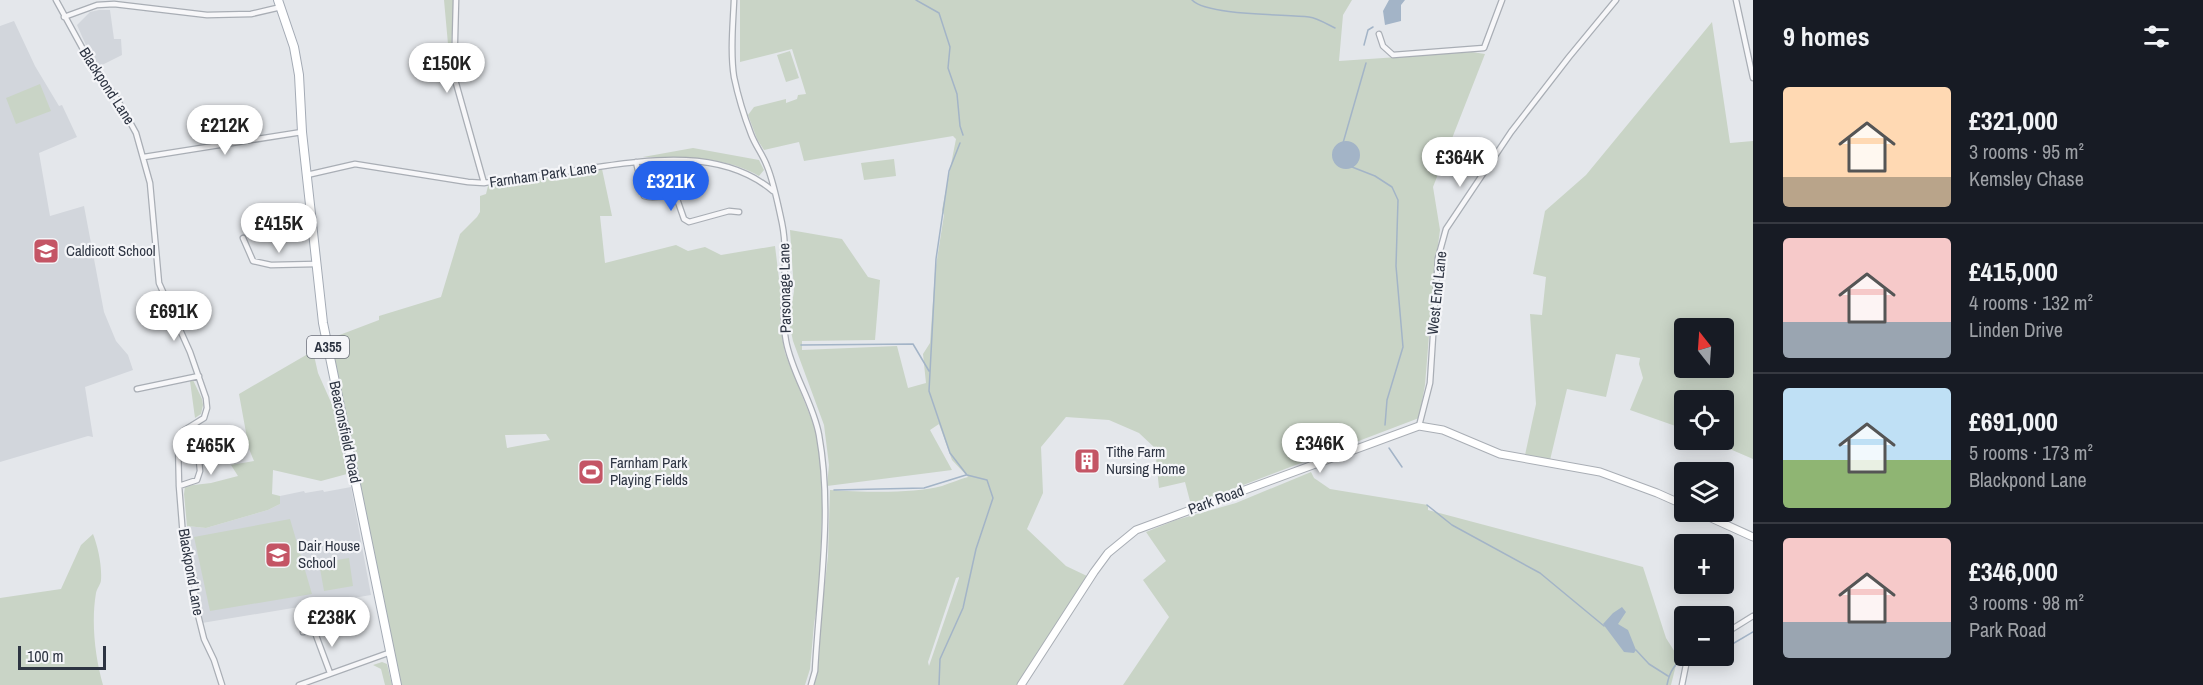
<!DOCTYPE html>
<meta charset="utf-8">
<style>
body{margin:0;font-family:"Archivo Narrow",sans-serif;background:#242831;color:#f1f3f6;height:100vh;display:flex;flex-direction:column;font-size:22px;white-space:nowrap}
*{box-sizing:border-box;margin:0}
p{font-size:20px;color:#9ea1a6}
.icon{flex:none;width:33px;height:33px;fill:none;stroke:currentColor;stroke-width:2;stroke-linecap:round;stroke-linejoin:round}
.map{position:relative;flex:1;overflow:hidden}
.side{display:flex;flex-direction:column;background:#171b24;width:450px}
.side>*{flex:none}
.needle{width:39px;rotate:343deg}
.controls{position:absolute;left:1674px;top:318px;display:grid;gap:12px}
.controls a{display:grid;place-items:center;width:60px;height:60px;border-radius:6px;background:#171b24;box-shadow:0 3px 15px #0003;font-size:30px}
.scale{position:absolute;left:18px;bottom:15px;width:88px;box-sizing:border-box;padding-left:6px;border:3px solid #2d3442;border-top:0;font-size:16px;line-height:21px;white-space:nowrap;color:#2d3442;-webkit-text-stroke:4px #f4f5f8;paint-order:stroke}
.price{position:absolute;translate:-50% -51px;padding:0 14px;border-radius:21px;background:#fff;color:#222;font-size:20px;line-height:39px;filter:drop-shadow(0 2px 3px #0008)}
.price::after{content:'';position:absolute;left:50%;top:36px;width:18px;height:14px;margin-left:-9px;background:inherit;clip-path:polygon(0 0,100% 0,50% 100%)}
.price.active{background:#2563eb;color:#fff}
ul{padding:0;list-style:none}
li{display:flex;align-items:center;gap:18px;height:150px;padding:0 30px}
li+li{border-top:2px solid #363941}
li span{display:grid;place-items:center;flex:none;width:168px;height:120px;border-radius:6px;color:#555}
li>.icon{margin-inline-start:auto}
span .icon{width:72px;height:72px;fill:#fffc;stroke-width:1}
li b{font-size:26px}
h2{display:flex;justify-content:space-between;align-items:center;height:72px;padding:0 30px;font-size:26px}
main{display:flex;flex:1;min-height:0}
.map>svg:first-child{display:block}
.built{fill:#d2d6dc}
.green{fill:#c9d4c6;fill-rule:evenodd}
.water{fill:#a3b4c7}
.lines{fill:none;stroke-linecap:round;stroke-linejoin:round}
.stream{stroke:#a3b4c7;stroke-width:1.5}
.minor-casing{stroke:#a9aeb5;stroke-width:7}
.secondary-casing{stroke:#a9aeb5;stroke-width:9}
.primary-casing{stroke:#a4abb5;stroke-width:10}
.minor{stroke:#f7f7f9;stroke-width:4.5}
.secondary{stroke:#fff;stroke-width:7}
.primary{stroke:#fff;stroke-width:8}
.labels{text-anchor:middle;stroke-width:4.5;stroke-linejoin:round;paint-order:stroke}
.shield{fill:#f4f5f8;stroke:#696e79;stroke-width:1.5}
.shield-label{font-size:14px;font-weight:bold;fill:#2d3442}
.street-label{font-size:15px;fill:#2d3442;stroke:#f4f5f8}
.poi-label{font-size:15px;fill:#2d3442;stroke:#f4f5f8;text-anchor:start}
</style>
<main>
<div class="map">
<svg width="1753" height="685" viewBox="0 0 1753 685">
<rect width="100%" height="100%" fill="#e4e7eb"/>
<path class="built" d="M99,10H110L114,39H121L122,55L96,68L77,25L90,12Z
M14,21L35,66L59,106L62,105L77,137L39,153L50,216L84,206L104,312L116,341L128,355L133,370L85,387L93,437L88,436L0,462V26Z
M351,487L371,595L202,623L198,584L188,539L187,526L206,528L268,510L280,504V496L304,491L305,493L323,490L324,492Z"/>
<path class="green" d="M444,0H454L450,66Z
M740,0H1352L1343,15L1339,61L1472,52L1485,54L1433,187L1440,230L1435,268L1434,312L1430,323L1425,385L1419,418L1191,505L1185,482L1159,488L1155,448L1139,433L1109,420L1066,417L1041,447L1043,493L1027,529L1066,566L1087,576L1017,685H814L819,660L820,626L828,556L830,490C861,492 913,494 942,486C951,483 960,479 968,477L952,460L939,424L930,430L952,470L827,486L829,465L824,425L793,341L789,322L794,291L790,230L842,239L868,277L880,280L875,340L802,341V350L897,346L908,388L926,383L923,354L930,343L935,272L944,215L942,210L956,139L953,136L804,161L799,142L764,150L757,139L748,115L754,107L786,99V103L797,99L798,95L806,94L792,49L740,62ZM959,577V578L929,666L928,662L956,578Z
M1712,22L1730,143L1753,141V459L1709,440H1724V400H1684V429L1630,410L1643,378L1639,364L1640,358L1616,354L1606,397L1567,389L1550,460L1525,455L1536,404L1530,314L1542,315L1546,277L1533,274L1545,211L1586,175ZM1684,328H1724V368H1684Z
M790,51L799,78L786,82L777,55Z
M40,84L51,111L16,124L6,98Z
M693,148L759,160L764,170L759,176C725,156 681,157 643,157Z
M894,159L896,176L864,180L861,163Z
M602,169L612,216H600L605,263L676,245L688,251L705,247L721,255L775,246L780,287L781,330L785,353L815,428L821,458L823,488L819,595L814,624L810,669L805,685H400L329,339L379,320V316L441,297L460,234L477,217L480,212V196L486,194L488,186ZM546,434L550,440L507,448L505,435Z
M313,351L318,373L334,409L347,474L321,481L273,470L272,494L280,496V504L268,510L206,528L187,526L184,494L185,486L211,483L238,476L231,465L254,461L249,449L239,394Z
M193,380L202,399L203,405L201,414L195,418L190,381Z
M1311,472L1314,478L1330,489L1428,505V510L1643,567L1666,638L1678,657L1671,685H1123L1169,617L1143,580L1166,561L1146,532L1176,520L1236,503Z
M290,519L312,594L210,611L194,537Z
M93,534C98,547 102,565 101,580C101,584 97,588 96,593C91,622 95,657 103,685H0V598L61,589L81,545Z
M349,558L353,586L324,591L319,563Z
M382,662L387,664L392,685H385L381,669L373,665Z"/>
<path class="water" d="M1389,0H1405L1401,5V21L1385,25L1383,11Z
M1332 155a14 14 0 1 1 28 0a14 14 0 1 1-28 0Z
M1622,607L1626,612L1618,624L1628,630L1636,650L1634,653L1624,652L1603,624L1613,613Z"/>
<g class="lines">
<path class="stream" d="M916,0L939,13L950,47L948,68L957,94L960,126L963,135
M1192,0C1208,16 1284,14 1309,17C1317,18 1327,24 1335,28
M1364,45L1368,30L1373,27
M1343,143L1366,63
M1352,167L1375,176L1392,187L1398,200L1396,266L1403,347L1387,400L1385,425
M801,345L913,344L929,371
M1389,448L1402,467
M834,490L924,488L966,475
M1427,505L1452,525L1540,573L1604,626
M1724,647L1729,646L1753,632
M1636,650L1649,664L1668,676
M939,685L940,659L963,608L976,549L993,498L987,480L967,475L950,453L929,391L936,259L949,171L960,143
M1667,685C1669,674 1674,663 1685,658"/>
<defs>
<path id="minor" d="M56,0L90,62L116,97L136,133L150,183L159,283L190,352L206,398L207,408L204,418L183,431L178,441L179,486L184,549L194,579L196,607L204,639L214,660L222,685
M456,0L454,76L484,183
M734,0C733,25 730,52 734,77C738,96 744,116 751,134C755,145 763,155 767,166C774,183 778,205 782,223C790,263 779,303 786,341C792,374 813,402 819,435C833,513 819,593 815,671L811,685
M1736,0L1753,78
M64,17L97,5L114,4L207,15L251,14L281,7
M1379,34L1383,46L1393,55L1484,48L1502,0
M144,157L302,132
M636,162L644,196C656,200 663,193 677,199L684,219L689,222L729,211L739,212
M307,175L355,164L468,182L484,183C518,178 551,174 584,169C646,160 721,147 773,191
M243,238L253,261L271,265L316,264
M137,389L199,376
M1419,426L1430,383L1438,258L1446,229L1511,132L1569,57L1616,0
M179,486L197,480L200,471L197,440
M314,630L330,673
M303,632L323,628
M1724,634L1753,616
M299,685L391,652
M1682,685L1686,665L1691,656"/>
<path id="secondary" d="M1698,512L1753,537
M1021,685L1094,572L1108,553L1136,530L1419,426L1443,430L1500,454L1600,472L1657,493L1684,505"/>
<path id="primary" d="M278,0L294,47L299,75L302,132L323,323L397,685"/>
</defs>
<use href="#minor" class="minor-casing"/>
<use href="#secondary" class="secondary-casing"/>
<use href="#primary" class="primary-casing"/>
<use href="#minor" class="minor"/>
<use href="#secondary" class="secondary"/>
<use href="#primary" class="primary"/>
</g>
<defs>
<symbol id="school-square" viewBox="-11 -11 22 22"><rect x="-9" y="-9" width="18" height="18" rx="4" fill="#c45565" stroke="#f4f5f8"/><path d="M0-5L7-2L0 1L-7-2ZM-4 1L0 2.5L4 1V4Q0 6-4 4Z" fill="#fff"/></symbol>
<symbol id="building-square" viewBox="-11 -11 22 22"><rect x="-9" y="-9" width="18" height="18" rx="4" fill="#c45565" stroke="#f4f5f8"/><path d="M-4-6H4V6H1V3H-1V6H-4ZM-2.5-4.3h1.7v1.8h-1.7ZM.8-4.3h1.7v1.8H.8ZM-2.5-1h1.7V.8h-1.7ZM.8-1h1.7V.8H.8Z" fill="#fff"/></symbol>
<symbol id="stadium-square" viewBox="-11 -11 22 22"><rect x="-9" y="-9" width="18" height="18" rx="4" fill="#c45565" stroke="#f4f5f8"/><path d="M0-5a6.5 5 0 1 0 0 10a6.5 5 0 1 0 0-10ZM-3.5-1.8h7v3.6h-7Z" fill="#fff"/></symbol>
</defs>
<g fill-rule="evenodd">
<use href="#school-square" x="31" y="236" width="30" height="30"/>
<use href="#building-square" x="1072" y="446" width="30" height="30"/>
<use href="#stadium-square" x="576" y="457" width="30" height="30"/>
<use href="#school-square" x="263" y="540" width="30" height="30"/>
</g>
<g class="labels">
<rect class="shield" x="307" y="336" width="42" height="22" rx="4.5"/>
<g class="shield-label">
<text x="328" y="352">A355</text>
</g>
<g class="street-label">
<text transform="translate(107 86) rotate(57)" y="5">Blackpond Lane</text>
<text transform="translate(543 175) rotate(-8)" y="5">Farnham Park Lane</text>
<text transform="translate(785 288) rotate(-91)" y="5">Parsonage Lane</text>
<text transform="translate(1437 293) rotate(-84)" y="5">West End Lane</text>
<text transform="translate(345 432) rotate(78)" y="5">Beaconsfield Road</text>
<text transform="translate(1216 500) rotate(-20)" y="5">Park Road</text>
<text transform="translate(191 572) rotate(80)" y="5">Blackpond Lane</text>
</g>
<g class="poi-label">
<text x="66" y="256">Caldicott School</text>
<text x="1106" y="457">Tithe Farm<tspan x="1106" dy="17">Nursing Home</tspan></text>
<text x="610" y="468">Farnham Park<tspan x="610" dy="17">Playing Fields</tspan></text>
<text x="298" y="551">Dair House<tspan x="298" dy="17">School</tspan></text>
</g>
</g>
</svg>
<div class="controls">
<a><svg class="needle" viewBox="-14 -14 28 28"><path d="M0-13l5 13h-10z" fill="#e53935"/><path d="M0 13l5-13h-10z" fill="#9ea1a6"/></svg></a>
<a><svg class="icon" aria-label="locate" viewBox="0 0 24 24"><circle cx="12" cy="12" r="6"/><path d="M12 2v4M12 18v4M2 12h4M18 12h4"/></svg></a>
<a><svg class="icon" aria-label="layers" viewBox="0 0 24 24"><path d="M12 4l9 5-9 5-9-5zM3 14l9 5 9-5"/></svg></a>
<a>+</a>
<a>−</a>
</div>
<div class="scale">100 m</div>
<b class="price" style="left:447px;top:94px">£150K</b>
<b class="price" style="left:225px;top:156px">£212K</b>
<b class="price" style="left:1460px;top:188px">£364K</b>
<b class="price active" style="left:671px;top:212px">£321K</b>
<b class="price" style="left:279px;top:254px">£415K</b>
<b class="price" style="left:174px;top:342px">£691K</b>
<b class="price" style="left:1320px;top:474px">£346K</b>
<b class="price" style="left:211px;top:476px">£465K</b>
<b class="price" style="left:332px;top:648px">£238K</b>
</div>
<section class="side">
<h2>9 homes<svg class="icon" aria-label="filters" viewBox="0 0 24 24"><path d="M4 7h16M4 17h16"/><circle cx="9" cy="7" r="2"/><circle cx="15" cy="17" r="2"/></svg></h2>
<ul>
<li><span style="background:linear-gradient(#ffd9b3 75%,#b9a48a 0)"><svg class="icon" aria-label="home" viewBox="0 0 24 24"><path d="M3 11l9-7 9 7M6 9v11h12V9"/></svg></span><div><b>£321,000</b><p>3 rooms · 95 m²</p><p>Kemsley Chase</p></div></li>
<li><span style="background:linear-gradient(#f6c9c9 70%,#9aa5b1 0)"><svg class="icon" aria-label="home" viewBox="0 0 24 24"><path d="M3 11l9-7 9 7M6 9v11h12V9"/></svg></span><div><b>£415,000</b><p>4 rooms · 132 m²</p><p>Linden Drive</p></div></li>
<li><span style="background:linear-gradient(#bfe0f5 60%,#8fb573 0)"><svg class="icon" aria-label="home" viewBox="0 0 24 24"><path d="M3 11l9-7 9 7M6 9v11h12V9"/></svg></span><div><b>£691,000</b><p>5 rooms · 173 m²</p><p>Blackpond Lane</p></div></li>
<li><span style="background:linear-gradient(#f6c9c9 70%,#9aa5b1 0)"><svg class="icon" aria-label="home" viewBox="0 0 24 24"><path d="M3 11l9-7 9 7M6 9v11h12V9"/></svg></span><div><b>£346,000</b><p>3 rooms · 98 m²</p><p>Park Road</p></div></li>
</ul>
</section>
</main>
